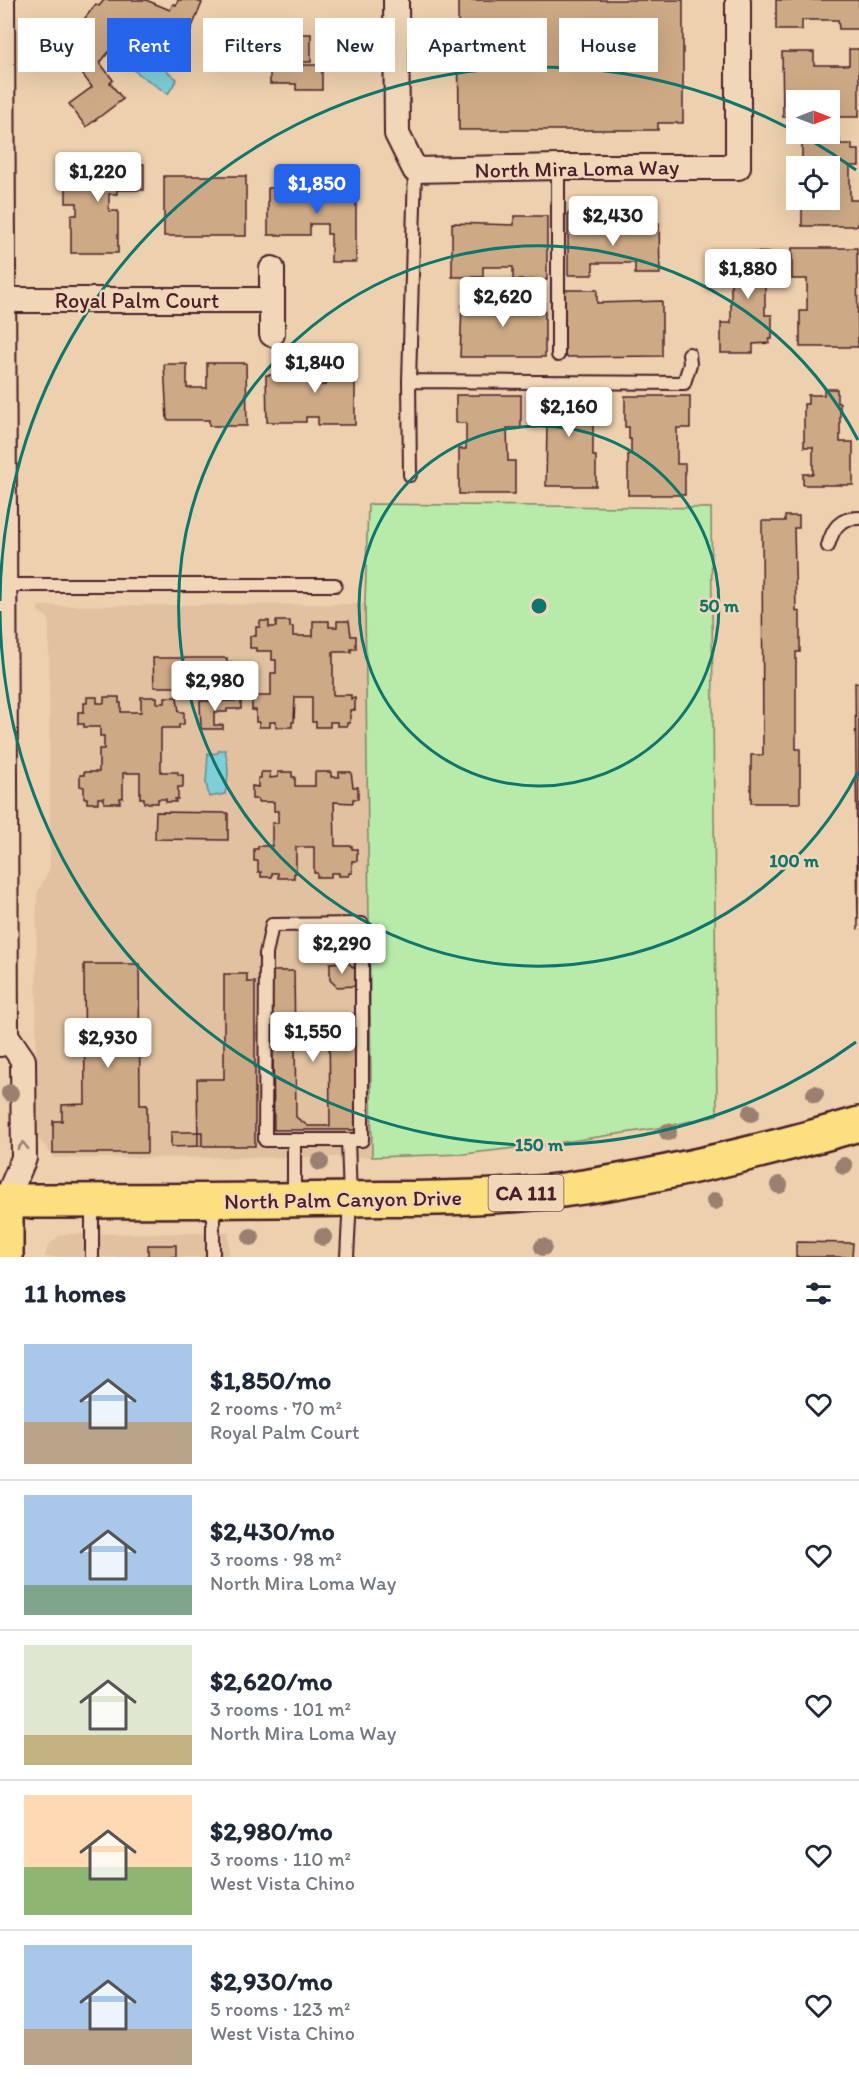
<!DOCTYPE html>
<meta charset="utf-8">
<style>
body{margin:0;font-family:Itim,sans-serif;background:#f2f2f3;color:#1f2937;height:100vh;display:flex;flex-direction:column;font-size:22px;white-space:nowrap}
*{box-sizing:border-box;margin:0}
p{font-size:20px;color:#747a83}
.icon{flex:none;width:33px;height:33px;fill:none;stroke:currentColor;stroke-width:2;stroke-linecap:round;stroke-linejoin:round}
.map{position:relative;height:1257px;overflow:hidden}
.panel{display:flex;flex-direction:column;background:#fff;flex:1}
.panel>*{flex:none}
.top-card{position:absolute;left:18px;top:18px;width:824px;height:54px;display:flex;gap:12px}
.needle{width:39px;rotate:90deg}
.buttons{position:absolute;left:786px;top:90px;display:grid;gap:12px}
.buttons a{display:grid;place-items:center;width:54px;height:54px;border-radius:0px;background:#fff;box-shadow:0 6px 24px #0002;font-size:30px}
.price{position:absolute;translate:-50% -51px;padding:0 14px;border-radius:6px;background:#fff;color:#222;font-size:20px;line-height:39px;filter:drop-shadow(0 2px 3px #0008)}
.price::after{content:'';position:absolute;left:50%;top:36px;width:18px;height:14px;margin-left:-9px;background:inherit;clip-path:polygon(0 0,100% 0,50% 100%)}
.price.active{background:#2563eb;color:#fff}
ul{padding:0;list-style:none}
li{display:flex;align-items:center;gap:18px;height:150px;padding:0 24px}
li+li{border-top:2px solid #e0e1e3}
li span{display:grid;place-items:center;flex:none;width:168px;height:120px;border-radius:0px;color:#555}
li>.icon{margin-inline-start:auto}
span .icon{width:72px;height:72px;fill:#fffc;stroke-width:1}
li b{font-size:26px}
h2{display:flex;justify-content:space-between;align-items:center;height:72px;padding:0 24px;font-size:26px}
.chip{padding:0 21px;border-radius:0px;background:#fff;box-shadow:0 6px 24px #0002;font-size:21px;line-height:54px}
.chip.active{background:#2563eb;color:#fff}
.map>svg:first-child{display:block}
.built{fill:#e1c19f}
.green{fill:#b8eaaa;stroke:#81846a;stroke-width:1.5}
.water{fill:#7ecfd8;stroke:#698993;stroke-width:1.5}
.building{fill:#cea985;stroke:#4a1f2b;stroke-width:1.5}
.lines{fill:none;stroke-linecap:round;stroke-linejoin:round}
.service-casing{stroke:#4a1f2b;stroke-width:16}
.minor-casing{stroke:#4a1f2b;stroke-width:28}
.primary-casing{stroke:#4a1f2b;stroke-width:38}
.service{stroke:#f1d7b8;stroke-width:12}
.minor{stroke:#f1d7b8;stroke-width:24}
.primary{stroke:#fce080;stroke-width:33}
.tree{fill:#9c7f70}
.oneway{stroke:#9e7b72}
.ring{fill:none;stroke:#0f766e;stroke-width:3}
.labels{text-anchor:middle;stroke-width:5;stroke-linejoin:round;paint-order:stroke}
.shield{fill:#f1d7b8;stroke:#7c5655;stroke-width:1.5}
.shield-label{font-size:21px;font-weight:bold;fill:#4a1f2b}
.street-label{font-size:22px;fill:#4a1f2b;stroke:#f1d7b8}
.centre{fill:#0f766e;stroke:#f1d7b8;stroke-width:3}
.ring-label{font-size:18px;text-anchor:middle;font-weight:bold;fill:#0f766e;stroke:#f1d7b8;stroke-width:5;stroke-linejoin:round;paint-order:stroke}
</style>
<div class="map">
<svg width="859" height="1257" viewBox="0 0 859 1257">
<rect width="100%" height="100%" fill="#edd0ad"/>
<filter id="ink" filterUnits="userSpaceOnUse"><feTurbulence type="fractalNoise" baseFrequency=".0167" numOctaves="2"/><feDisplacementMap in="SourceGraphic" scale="12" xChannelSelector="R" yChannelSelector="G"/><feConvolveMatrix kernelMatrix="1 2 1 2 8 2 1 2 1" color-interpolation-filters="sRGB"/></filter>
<g filter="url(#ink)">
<path class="built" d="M365,604L372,1157L54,1158L38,1138L36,1081L37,894L50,868L49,619L38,611V606Z
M229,1233V1257H45L48,1246L61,1234Z"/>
<path class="green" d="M368,504L711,508L717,1115L665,1127L564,1142L464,1154L372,1157L365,604Z"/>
<path class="water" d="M134,47L177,79L168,94L123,63Z
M219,750H225C229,765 229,779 225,794L209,797L206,783L208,754L218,753Z"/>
<path class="building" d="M104,0H146L170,10L173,4L176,5L178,0H194L202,3L190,32L178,27L172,42L145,31L143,34L127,28L100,63L113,80L110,83L123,99L86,127L69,104L92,87L62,47L96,4L99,6Z
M458,0H683V123H658V130H459Z
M776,0H859V29H839L838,20H802V30H776Z
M270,34H311V62H301V65H322V90H296V84H270Z
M849,49H859V117H830V100H796V117H783L782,52H814V65H849Z
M802,140H840V144H852V150H859V166H850V200H859L858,226H802V200H830V166H802Z
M66,164H144V190H117V194H109V211H118V253H71V215H77V203H66Z
M164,176H246V236H164Z
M319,184H356V262H331V234H327V224H310V235H268V188H306V192H319Z
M568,213H572V223H593V214H596V228H631V223H659L660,274H635V263H593V275H568Z
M514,216H547V280H513V267H483V277H452V223L514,225Z
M792,248H857L858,347H800V311H807V279H792Z
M716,251L778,253V279H765V315H772V339H769V343L753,344V353H721V323H731V280H721V275H727L726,258H716Z
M472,288H485V308H521V295H545V357H460L462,305H472Z
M565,290H597V303L662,301V356L565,357Z
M330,349H355V425H318V417H306V422H267L266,375H309L310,385H326V375H330Z
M207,363H246L247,426H209V420H167L164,364H187V388H207Z
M824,389H837V403H840V442H853V485H803V474H813V447H804V404H808V395H824Z
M538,394H600V401H595V419H600V423H593V456H596V486H546L547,423H536V418H533V399H538Z
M456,395H521V428H507L508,461H515V494H459V449H466V423H456Z
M625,396H690V428H677V464H685V495H628V454H631V439H629V427H625Z
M785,516H799V528H794L796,611L800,612V652H796V749H800V803H751V755H763L762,521H785Z
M260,621H269V627H276V621H290V627H293V636H313V621H329V627H337V621H349L351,636H356V649H351V652H333V695H351V699L355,698V710H350V723H347V726H337V722H330V727H316V722H312V697H295L294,722H292V727H276V722H270V727H259V722H256V710H252V699H256V696H271V673H276V660H272V651H256V648H250V636H256V627H260Z
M153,658H227V662H232V665H241V687H154Z
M855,683H859L858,930Z
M87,697H97V703H104V697H119V703H121V712H141V697H157V703H165V697H177L179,712H184V724L179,725V728H161V772H178V775H183V787H178V799H175L176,802H166V799H158V803H144V798H140V773H123V798H120V803H104V798H98V803H87V798H84V787L80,786V775H84V772H99V749H104V736H100V727H84V724H78V712H84V703H87Z
M200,701H241V709H227V712H214V725H223V729H201Z
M261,772H270V778L278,777V772H292V777H295V786H315V772H331V777H339V772H351L353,787H358V799H353V803L334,802L335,846H352V849H357V861H352V873H349V876H339V873H331V877H317V873H314V847H296V873H294V878H278V873H272V877H261V872H258V861H254V849H258V846H272V823H278V811H274V802H258V799H252V786L258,787V778H261Z
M156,812L228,813V840L155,839Z
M347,962L355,969V986L337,987L330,980V963Z
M84,964H139L140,1105H147V1153H53V1121H62V1105L85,1104Z
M272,971H294L296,1117L308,1126H330L329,1014H357L358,1130H274Z
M224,974H247V982H255V1146H198L197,1079H224Z
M171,1132H202V1146L171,1147Z
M796,1242L853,1243L852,1257H796Z
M148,1245H176V1257H148Z"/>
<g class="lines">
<defs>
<path id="service" d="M558,167V355
M409,381L684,383L690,364L689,354
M410,475L409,381L415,170
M828,546C833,528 839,518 859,518
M4,585H335
M294,1140H265L266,954L272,925L362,924V1140H348
M294,1199V1140H348L350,1199L347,1257
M92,1202V1257
M213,1203V1257"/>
<path id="minor" d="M396,0L397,134L415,170L558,167H738V0
M272,269V334
M2,300H272
M0,1044L6,1035L2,0
M6,1201L24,1158L23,1060L6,1035"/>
<path id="primary" d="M0,1201C117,1201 233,1201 350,1199C420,1198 492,1199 563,1190C663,1176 762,1152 859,1124
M6,1201V1257"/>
</defs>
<use href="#service" class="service-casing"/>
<use href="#minor" class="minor-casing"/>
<use href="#primary" class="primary-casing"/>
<use href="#service" class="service"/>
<use href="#minor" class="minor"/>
<use href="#primary" class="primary"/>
</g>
<g class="tree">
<circle cx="10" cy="1093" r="9"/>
<circle cx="815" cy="1094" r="9"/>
<circle cx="751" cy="1113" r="9"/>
<circle cx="668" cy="1132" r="9"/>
<circle cx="320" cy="1162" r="9"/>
<circle cx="844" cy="1166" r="9"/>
<circle cx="779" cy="1185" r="9"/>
<circle cx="715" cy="1201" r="9"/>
<circle cx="251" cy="1237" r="9"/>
<circle cx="323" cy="1237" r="9"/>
<circle cx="543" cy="1247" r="9"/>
</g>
<defs><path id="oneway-chevron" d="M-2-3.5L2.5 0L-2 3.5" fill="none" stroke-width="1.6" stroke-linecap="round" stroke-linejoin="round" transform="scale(1.5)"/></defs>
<use class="oneway" href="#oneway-chevron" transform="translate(23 1146) rotate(-91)"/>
</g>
<g class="ring">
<circle cx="539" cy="606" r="180"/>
<path d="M858 772A360 360 0 1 1 858 440"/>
<path d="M856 1042A539 539 0 0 1 0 611M0 601A539 539 0 0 1 856 170"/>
</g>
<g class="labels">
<rect class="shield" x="488.5" y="1175" width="75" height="36" rx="4.5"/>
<g class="shield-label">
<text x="526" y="1200">CA 111</text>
</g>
<g class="street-label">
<text transform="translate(577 168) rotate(-1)" y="8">North Mira Loma Way</text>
<text x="137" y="308">Royal Palm Court</text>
<text transform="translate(343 1199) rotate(-1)" y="8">North Palm Canyon Drive</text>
</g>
</g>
<circle cx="539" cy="606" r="9" class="centre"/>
<g class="ring-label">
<text x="719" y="612">50 m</text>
<text x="794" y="867">100 m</text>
<text x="539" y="1151">150 m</text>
</g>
</svg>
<div class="buttons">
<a><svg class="needle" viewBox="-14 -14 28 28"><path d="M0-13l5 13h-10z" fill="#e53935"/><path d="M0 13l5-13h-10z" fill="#747a83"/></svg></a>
<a><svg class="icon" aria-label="locate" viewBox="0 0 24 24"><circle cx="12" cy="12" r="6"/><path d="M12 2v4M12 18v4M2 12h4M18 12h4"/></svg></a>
</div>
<b class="price" style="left:98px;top:203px">$1,220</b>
<b class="price active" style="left:317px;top:215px">$1,850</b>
<b class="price" style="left:613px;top:247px">$2,430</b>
<b class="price" style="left:748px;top:300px">$1,880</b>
<b class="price" style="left:503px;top:328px">$2,620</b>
<b class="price" style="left:315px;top:394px">$1,840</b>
<b class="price" style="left:569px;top:438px">$2,160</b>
<b class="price" style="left:215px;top:712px">$2,980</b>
<b class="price" style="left:342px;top:975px">$2,290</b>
<b class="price" style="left:313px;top:1063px">$1,550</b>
<b class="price" style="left:108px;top:1069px">$2,930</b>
<div class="top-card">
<a class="chip">Buy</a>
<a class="chip active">Rent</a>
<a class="chip">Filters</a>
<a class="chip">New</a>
<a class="chip">Apartment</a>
<a class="chip">House</a>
</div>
</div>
<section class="panel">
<h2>11 homes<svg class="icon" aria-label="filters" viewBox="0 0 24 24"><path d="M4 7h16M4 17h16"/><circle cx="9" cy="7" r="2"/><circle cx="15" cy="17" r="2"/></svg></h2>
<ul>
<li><span style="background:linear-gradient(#a9c7e8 65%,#b9a48a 0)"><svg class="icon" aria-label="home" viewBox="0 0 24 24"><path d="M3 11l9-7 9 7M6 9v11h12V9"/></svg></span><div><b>$1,850/mo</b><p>2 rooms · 70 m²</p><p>Royal Palm Court</p></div><svg class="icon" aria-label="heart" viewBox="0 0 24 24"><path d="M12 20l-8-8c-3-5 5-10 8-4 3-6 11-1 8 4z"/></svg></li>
<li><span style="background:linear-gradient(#a9c7e8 75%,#7fa58c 0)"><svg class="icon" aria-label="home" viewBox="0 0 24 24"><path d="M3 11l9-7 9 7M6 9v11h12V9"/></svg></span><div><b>$2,430/mo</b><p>3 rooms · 98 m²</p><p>North Mira Loma Way</p></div><svg class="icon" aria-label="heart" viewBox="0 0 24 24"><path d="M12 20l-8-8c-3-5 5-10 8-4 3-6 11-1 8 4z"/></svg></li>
<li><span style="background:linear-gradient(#dfe7d0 75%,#c2b280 0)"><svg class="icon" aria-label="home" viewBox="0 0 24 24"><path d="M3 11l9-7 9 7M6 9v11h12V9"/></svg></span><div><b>$2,620/mo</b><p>3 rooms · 101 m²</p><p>North Mira Loma Way</p></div><svg class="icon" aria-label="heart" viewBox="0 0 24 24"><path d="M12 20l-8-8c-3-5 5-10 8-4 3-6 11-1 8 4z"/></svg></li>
<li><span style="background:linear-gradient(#ffd9b3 60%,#8fb573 0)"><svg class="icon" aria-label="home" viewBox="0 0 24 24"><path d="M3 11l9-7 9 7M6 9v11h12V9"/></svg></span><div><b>$2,980/mo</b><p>3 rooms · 110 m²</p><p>West Vista Chino</p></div><svg class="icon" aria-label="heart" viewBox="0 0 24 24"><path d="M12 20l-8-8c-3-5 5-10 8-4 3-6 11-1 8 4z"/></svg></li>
<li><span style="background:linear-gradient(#a9c7e8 70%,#b9a48a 0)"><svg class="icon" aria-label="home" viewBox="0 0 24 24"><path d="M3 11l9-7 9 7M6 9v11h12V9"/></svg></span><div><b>$2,930/mo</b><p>5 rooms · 123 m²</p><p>West Vista Chino</p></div><svg class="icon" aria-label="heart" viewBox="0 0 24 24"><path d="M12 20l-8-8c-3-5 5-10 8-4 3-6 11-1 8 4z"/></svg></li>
</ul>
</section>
